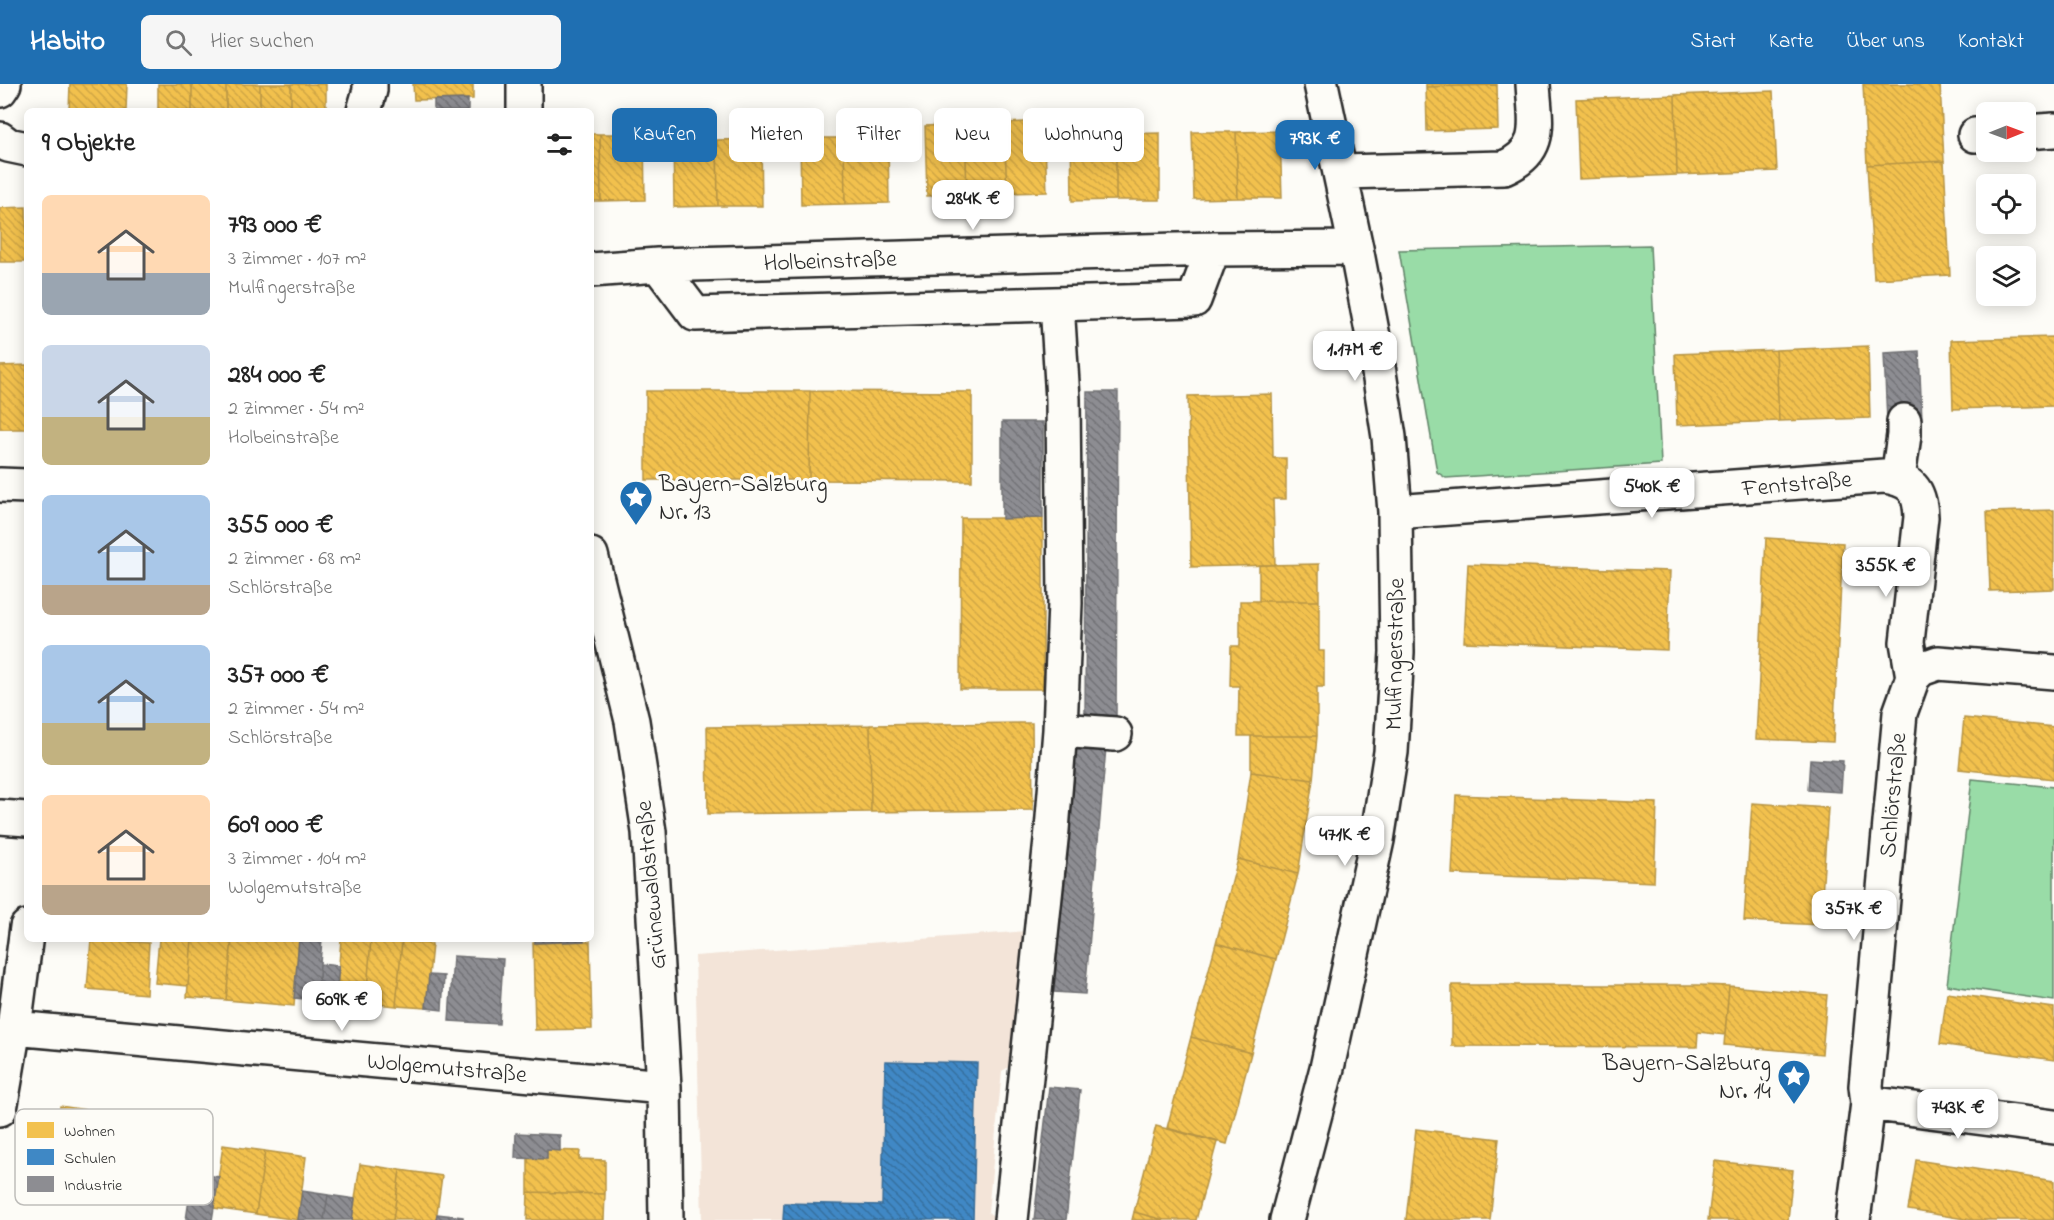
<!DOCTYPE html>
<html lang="de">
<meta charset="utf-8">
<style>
body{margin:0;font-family:"Indie Flower",sans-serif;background:#f6f6f6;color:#222;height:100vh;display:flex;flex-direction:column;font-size:22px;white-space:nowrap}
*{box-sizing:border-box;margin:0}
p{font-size:20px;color:#767676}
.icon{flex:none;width:33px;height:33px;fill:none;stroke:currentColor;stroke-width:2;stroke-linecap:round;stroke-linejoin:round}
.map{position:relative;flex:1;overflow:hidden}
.panel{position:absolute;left:24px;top:24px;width:570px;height:834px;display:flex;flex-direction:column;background:#fff;border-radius:9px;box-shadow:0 3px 15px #0003}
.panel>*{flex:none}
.banner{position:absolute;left:612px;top:24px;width:570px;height:54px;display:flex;gap:12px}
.needle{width:39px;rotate:89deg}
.fabs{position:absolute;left:1976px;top:18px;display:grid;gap:12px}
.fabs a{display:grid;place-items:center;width:60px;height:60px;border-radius:9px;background:#fff;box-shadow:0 3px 15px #0003;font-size:30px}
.price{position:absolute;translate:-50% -51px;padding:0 14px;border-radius:12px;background:#fff;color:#222;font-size:20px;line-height:39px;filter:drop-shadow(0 2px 3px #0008)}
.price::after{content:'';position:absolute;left:50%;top:36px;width:18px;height:14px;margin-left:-9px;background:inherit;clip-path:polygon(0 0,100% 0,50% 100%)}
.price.current{background:#1f6fb2;color:#fff}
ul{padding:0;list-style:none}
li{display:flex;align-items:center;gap:18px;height:150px;padding:0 18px}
li span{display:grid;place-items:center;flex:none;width:168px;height:120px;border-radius:9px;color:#555}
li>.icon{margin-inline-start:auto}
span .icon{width:72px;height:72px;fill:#fffc;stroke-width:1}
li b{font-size:26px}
h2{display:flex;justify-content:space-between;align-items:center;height:72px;padding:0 18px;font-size:26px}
.chip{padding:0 21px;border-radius:9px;background:#fff;box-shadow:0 3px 15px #0003;font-size:21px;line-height:54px}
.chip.current{background:#1f6fb2;color:#fff}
header{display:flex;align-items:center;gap:36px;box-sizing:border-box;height:84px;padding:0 30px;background:#1f6fb2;color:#fff}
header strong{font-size:28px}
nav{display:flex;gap:33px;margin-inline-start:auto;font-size:21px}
.search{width:420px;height:54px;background:#f6f6f6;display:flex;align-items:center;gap:15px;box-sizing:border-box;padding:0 21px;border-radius:9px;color:#767676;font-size:22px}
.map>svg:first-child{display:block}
.built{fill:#f3e4d8}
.green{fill:#99dca7;stroke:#628469;stroke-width:1.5}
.homes{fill:url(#homes-back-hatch);stroke:#b69444;stroke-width:1.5}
.schools{fill:url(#schools-back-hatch);stroke:#396c97;stroke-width:1.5}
.industry{fill:url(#industry-back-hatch);stroke:#707073;stroke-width:1.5}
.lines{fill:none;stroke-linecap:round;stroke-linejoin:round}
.minor-casing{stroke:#2b2b2b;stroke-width:38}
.minor{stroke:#fdfcf7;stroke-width:33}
.labels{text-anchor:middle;stroke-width:6;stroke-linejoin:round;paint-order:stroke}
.street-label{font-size:24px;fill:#2b2b2b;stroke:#fdfcf7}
.poi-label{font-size:24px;fill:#2b2b2b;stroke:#fdfcf7;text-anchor:start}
.key{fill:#fdfcf7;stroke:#bebdba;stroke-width:1.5}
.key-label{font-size:16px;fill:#2b2b2b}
</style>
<header>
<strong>Habito</strong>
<div class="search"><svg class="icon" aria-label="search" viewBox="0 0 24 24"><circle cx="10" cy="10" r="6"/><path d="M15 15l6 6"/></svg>Hier suchen</div>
<nav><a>Start</a><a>Karte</a><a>Über uns</a><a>Kontakt</a></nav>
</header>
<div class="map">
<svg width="2054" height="1136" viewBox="0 0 2054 1136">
<defs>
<pattern id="homes-back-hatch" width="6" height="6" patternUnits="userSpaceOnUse" patternTransform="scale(1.5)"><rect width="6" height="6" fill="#f2c14e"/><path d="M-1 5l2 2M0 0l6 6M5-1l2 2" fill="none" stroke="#d0a644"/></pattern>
<pattern id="schools-back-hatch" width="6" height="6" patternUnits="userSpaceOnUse" patternTransform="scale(1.5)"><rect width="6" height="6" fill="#3f88c5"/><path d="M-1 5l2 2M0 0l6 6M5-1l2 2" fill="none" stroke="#356fa0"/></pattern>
<pattern id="industry-back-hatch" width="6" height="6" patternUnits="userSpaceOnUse" patternTransform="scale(1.5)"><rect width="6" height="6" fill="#8d8d92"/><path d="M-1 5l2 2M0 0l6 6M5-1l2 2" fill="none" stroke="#737377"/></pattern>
</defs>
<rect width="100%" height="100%" fill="#fdfcf7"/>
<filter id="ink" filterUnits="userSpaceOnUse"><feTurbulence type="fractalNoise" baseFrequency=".0167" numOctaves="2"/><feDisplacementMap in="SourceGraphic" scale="12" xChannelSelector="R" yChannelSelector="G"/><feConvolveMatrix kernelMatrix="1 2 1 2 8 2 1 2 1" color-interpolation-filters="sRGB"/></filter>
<g filter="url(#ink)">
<path class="built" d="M1027,847L1019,977L1002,987L988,1128L998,1136H702L695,872Z"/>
<path class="green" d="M1650,161L1661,380L1446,394L1437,388L1399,166Z
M1972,695L2054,703V917L1947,901Z"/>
<path class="homes" d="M70,0H127L126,27H69Z
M158,0H192V27H158Z
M192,0H226V27H192Z
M226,0H260V26L226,27Z
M260,0H291V27H260Z
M291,0H326V27H291Z
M413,0H473V15L414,16Z
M1426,0H1497V1L1426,3Z
M1863,0H1940L1944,77L1867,81Z
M1497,1L1498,45L1427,47L1426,3Z
M1773,7L1777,87L1677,91L1675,11Z
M1675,11L1677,91L1579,95L1576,15Z
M1044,37L1047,108L1007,109L1004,39Z
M1004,39L1007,109L967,111L965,40Z
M965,40L967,111L927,112L925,42Z
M1280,47L1282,114H1238L1236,48Z
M1192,48H1236L1238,114L1194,115Z
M1160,49V116H1116V50Z
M591,50H600L601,117H591Z
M600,50H644L645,116L601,117Z
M1071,50H1116V116L1072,117Z
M888,53L889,119L845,120L844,54Z
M800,54H844L845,120L801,121Z
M761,55L762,122H718L717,56Z
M673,56H717L718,122L674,123Z
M1944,77L1950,191L1874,195L1867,81Z
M26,123L27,178H0V124Z
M2054,253V322L1953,325L1951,256Z
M1868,262L1870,334L1779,337L1776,266Z
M1776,266L1779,337L1677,341L1675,270Z
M27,281V345H0V282Z
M646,307H810L809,396H646Z
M810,307L972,308V397L809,396Z
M1272,310L1273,374H1286V415H1273L1275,481L1191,483L1188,312Z
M2054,426V505L1990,507L1987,428Z
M961,434H1043V605H960Z
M1766,454L1843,459L1833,658L1756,655Z
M1319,480V517H1259V481Z
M1468,480L1670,487L1667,566L1464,558Z
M1240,517H1319V567H1324V603H1317V652H1238L1239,602H1230L1231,562H1240Z
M1964,634L2054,643V695L1959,685Z
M1020,639H1032L1033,726L871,728L870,641Z
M870,641L871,728L708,730L707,643Z
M1251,652H1317L1313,696L1251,688Z
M1251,688L1313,696L1298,790L1238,775Z
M1456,711L1657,719L1654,798L1452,790Z
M1752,719L1828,724L1820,841L1744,837Z
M1238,775L1298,790L1276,875L1216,859Z
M91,855L149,859L146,910L87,905Z
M159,855H192L188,902L155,899Z
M192,855H232L226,916L187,913Z
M232,855H299L294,922L226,916Z
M341,855H371L366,919L336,917Z
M371,855L402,857L396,922L366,919Z
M402,857L432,860L426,924L396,922Z
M590,857L592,945L535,946L533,859Z
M1216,859L1276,875L1251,969L1191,953Z
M1452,901H1697L1729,902L1725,951L1698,948L1697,963L1452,962Z
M1729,902L1827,911L1822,970L1724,961Z
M1947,909L2054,924V976L1940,960Z
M1191,953L1251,969L1227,1060L1167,1044Z
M60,1022L105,1029L95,1096L50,1089Z
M1156,1042L1217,1058L1196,1136H1164L1134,1128Z
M1416,1045L1499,1055L1490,1136H1406Z
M223,1061L265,1067L256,1130L214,1124Z
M547,1066L580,1067L579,1075L605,1076V1110L528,1108V1074L547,1075Z
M265,1067L306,1073L298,1136L256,1130Z
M1916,1076L2054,1097V1136H1971L1908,1126Z
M1715,1077L1793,1086L1788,1136H1708Z
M360,1080L400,1086L393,1136H352Z
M400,1086L442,1092L436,1136H393Z
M528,1108L605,1110L604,1136H527Z
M1134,1128L1164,1136H1132Z"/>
<path class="schools" d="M885,977L977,979L973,1136H783L784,1119L882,1121Z"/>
<path class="industry" d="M468,15V27H434V16Z
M1919,267L1922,336L1887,338L1884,269Z
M1087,308H1118L1116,634L1085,633Z
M1002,338H1043V434L1002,435Z
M1075,661L1106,663L1085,910L1054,908Z
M1810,675L1843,677L1841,708L1808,706Z
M299,855H322L317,916L294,914Z
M535,855H584V857L535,859Z
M453,872L503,875L499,940L449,937Z
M320,880L339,882L336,912L318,910Z
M429,891L444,892L442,926L426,924Z
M1049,1003L1080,1006L1066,1136H1034Z
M516,1049L560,1051V1067L547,1066V1075L515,1074Z
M193,1089L219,1093L212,1136H186Z
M302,1107L328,1111L324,1136H298Z
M328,1111L355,1115L352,1136H324Z
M437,1130L463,1133V1136H436Z"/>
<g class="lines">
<defs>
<path id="minor" d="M524,0V27
M0,6L4,0
M364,27L370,6V0
M2025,48L2054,46
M1975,51L1986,50
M0,55L8,61L27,65
M1341,88L1504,84C1545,66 1535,38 1533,0
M658,181L695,230L1194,216L1213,165
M591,186L658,181L1213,165L1356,164
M1898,394L1904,351V337
M0,401L27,402
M1395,428L1884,392C1911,396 1920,405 1921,433L1907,558L1913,593L1900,629L1866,1002L1868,1019L1853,1136
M591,471L632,637L649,748L664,1003L666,1136
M1913,593L1921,585L1938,579L2054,588
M1060,646L1115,650
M0,733L27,735
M14,944L664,1003
M1868,1019L2054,1043
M0,1025L14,944L27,843
M1011,1136L1052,746L1060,646L1065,519L1063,315L1057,220
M1287,1136L1327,984L1377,756L1391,668L1397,568L1395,428L1389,353L1375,263L1356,164L1321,0"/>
</defs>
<use href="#minor" class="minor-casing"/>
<use href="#minor" class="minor"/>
</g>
</g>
<defs>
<symbol id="sight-pin" viewBox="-11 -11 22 30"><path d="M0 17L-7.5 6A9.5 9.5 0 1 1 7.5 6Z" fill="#1f6fb2" stroke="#fdfcf7"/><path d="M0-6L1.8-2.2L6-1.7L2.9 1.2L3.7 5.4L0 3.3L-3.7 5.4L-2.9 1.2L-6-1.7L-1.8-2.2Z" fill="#fff"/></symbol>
</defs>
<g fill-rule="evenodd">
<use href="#sight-pin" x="617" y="394" width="38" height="52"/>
<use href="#sight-pin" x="1775" y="973" width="38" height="52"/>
</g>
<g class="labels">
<g class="street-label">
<text transform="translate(830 176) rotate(-2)" y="8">Holbeinstraße</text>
<text transform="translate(1797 399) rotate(-5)" y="8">Fentstraße</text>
<text transform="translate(1394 570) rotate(-89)" y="8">Mulfingerstraße</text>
<text transform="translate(1892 711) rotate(-85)" y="8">Schlörstraße</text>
<text transform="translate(650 801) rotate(-95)" y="8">Grünewaldstraße</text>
<text transform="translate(447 983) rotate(5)" y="8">Wolgemutstraße</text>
</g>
<g class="poi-label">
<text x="659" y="407">Bayern-Salzburg<tspan x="659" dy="28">Nr. 13</tspan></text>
<text x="1771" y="986" text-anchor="end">Bayern-Salzburg<tspan x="1771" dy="28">Nr. 14</tspan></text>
</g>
</g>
<rect x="15" y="1025" width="198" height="96" rx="9" class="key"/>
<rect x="27" y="1038" width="27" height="16" fill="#f2c14e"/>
<rect x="27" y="1065" width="27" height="16" fill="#3f88c5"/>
<rect x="27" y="1092" width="27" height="16" fill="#8d8d92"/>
<g class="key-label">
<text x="64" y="1052">Wohnen</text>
<text x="64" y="1079">Schulen</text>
<text x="64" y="1106">Industrie</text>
</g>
</svg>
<div class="fabs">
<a><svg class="needle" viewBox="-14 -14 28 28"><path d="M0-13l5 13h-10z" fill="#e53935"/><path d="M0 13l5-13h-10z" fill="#767676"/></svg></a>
<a><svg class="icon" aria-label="locate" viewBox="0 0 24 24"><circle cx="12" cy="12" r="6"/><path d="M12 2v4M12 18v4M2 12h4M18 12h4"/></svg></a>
<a><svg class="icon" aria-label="layers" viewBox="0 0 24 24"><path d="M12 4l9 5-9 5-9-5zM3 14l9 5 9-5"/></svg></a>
</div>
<b class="price current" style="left:1315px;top:87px">793K €</b>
<b class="price" style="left:973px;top:147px">284K €</b>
<b class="price" style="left:1355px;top:298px">1.17M €</b>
<b class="price" style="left:1652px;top:435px">540K €</b>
<b class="price" style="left:1886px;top:514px">355K €</b>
<b class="price" style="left:1345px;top:783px">471K €</b>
<b class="price" style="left:1854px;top:857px">357K €</b>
<b class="price" style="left:342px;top:948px">609K €</b>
<b class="price" style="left:1958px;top:1056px">743K €</b>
<div class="banner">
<a class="chip current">Kaufen</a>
<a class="chip">Mieten</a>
<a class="chip">Filter</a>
<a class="chip">Neu</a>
<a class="chip">Wohnung</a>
</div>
<section class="panel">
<h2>9 Objekte<svg class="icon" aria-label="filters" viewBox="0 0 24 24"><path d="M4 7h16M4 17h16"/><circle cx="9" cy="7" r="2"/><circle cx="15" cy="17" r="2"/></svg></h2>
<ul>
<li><span style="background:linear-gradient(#ffd9b3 65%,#9aa5b1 0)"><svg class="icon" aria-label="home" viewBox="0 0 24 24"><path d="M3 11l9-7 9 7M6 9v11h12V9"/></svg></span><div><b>793 000 €</b><p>3 Zimmer · 107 m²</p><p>Mulfingerstraße</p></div></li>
<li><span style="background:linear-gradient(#c9d6e8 60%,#c2b280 0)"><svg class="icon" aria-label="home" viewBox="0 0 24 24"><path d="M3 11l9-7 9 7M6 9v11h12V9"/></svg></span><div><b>284 000 €</b><p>2 Zimmer · 54 m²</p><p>Holbeinstraße</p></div></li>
<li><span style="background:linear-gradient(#a9c7e8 75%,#b9a48a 0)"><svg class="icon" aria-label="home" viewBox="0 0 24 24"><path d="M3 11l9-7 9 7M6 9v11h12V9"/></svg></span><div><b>355 000 €</b><p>2 Zimmer · 68 m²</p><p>Schlörstraße</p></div></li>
<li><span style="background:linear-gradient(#a9c7e8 65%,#c2b280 0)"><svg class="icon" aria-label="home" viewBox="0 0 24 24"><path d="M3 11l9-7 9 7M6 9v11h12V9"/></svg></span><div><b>357 000 €</b><p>2 Zimmer · 54 m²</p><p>Schlörstraße</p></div></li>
<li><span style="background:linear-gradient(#ffd9b3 75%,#b9a48a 0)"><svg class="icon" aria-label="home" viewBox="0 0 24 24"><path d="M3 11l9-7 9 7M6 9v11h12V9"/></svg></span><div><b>609 000 €</b><p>3 Zimmer · 104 m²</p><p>Wolgemutstraße</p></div></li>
</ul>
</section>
</div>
